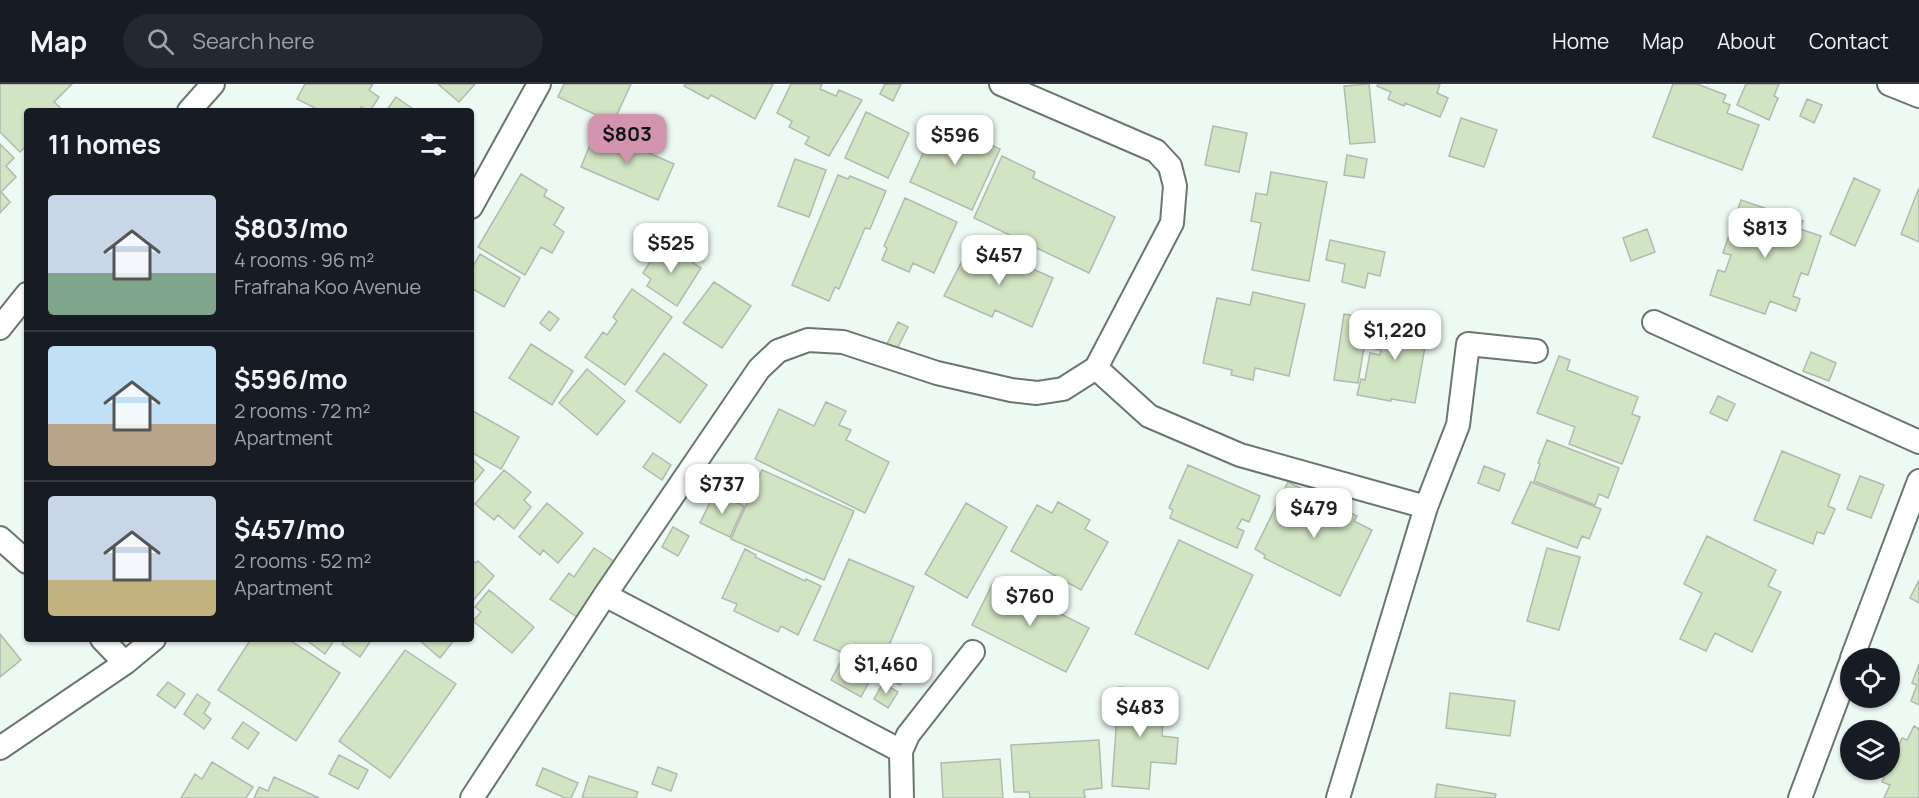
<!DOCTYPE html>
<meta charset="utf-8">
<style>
body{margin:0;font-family:Manrope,sans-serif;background:#242831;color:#f1f3f6;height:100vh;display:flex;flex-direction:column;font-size:22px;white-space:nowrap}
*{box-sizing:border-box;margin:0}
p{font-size:20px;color:#9ea1a6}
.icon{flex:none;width:33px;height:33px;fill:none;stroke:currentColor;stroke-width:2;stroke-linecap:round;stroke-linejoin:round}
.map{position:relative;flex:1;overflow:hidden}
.sheet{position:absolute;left:24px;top:24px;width:450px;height:534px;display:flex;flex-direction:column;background:#171b24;border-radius:6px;box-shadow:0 2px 4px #0004}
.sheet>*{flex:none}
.fabs{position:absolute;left:1840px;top:564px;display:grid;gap:12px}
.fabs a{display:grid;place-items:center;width:60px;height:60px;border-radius:50%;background:#171b24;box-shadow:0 2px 4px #0004;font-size:30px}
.price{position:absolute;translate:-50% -51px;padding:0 14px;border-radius:12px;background:#fff;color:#222;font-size:20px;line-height:39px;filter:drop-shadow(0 2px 3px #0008)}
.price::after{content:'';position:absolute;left:50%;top:36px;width:18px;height:14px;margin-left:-9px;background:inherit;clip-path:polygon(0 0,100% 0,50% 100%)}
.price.selected{background:#d394af;color:#111}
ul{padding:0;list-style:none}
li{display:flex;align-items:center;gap:18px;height:150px;padding:0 24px}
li+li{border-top:2px solid #363941}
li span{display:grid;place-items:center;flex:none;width:168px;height:120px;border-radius:6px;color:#555}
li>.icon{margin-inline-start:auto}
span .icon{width:72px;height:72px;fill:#fffc;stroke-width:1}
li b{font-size:26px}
h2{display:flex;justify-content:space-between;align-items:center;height:72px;padding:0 24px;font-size:26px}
header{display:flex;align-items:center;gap:36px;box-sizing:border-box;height:84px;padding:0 30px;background:#171b24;border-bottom:2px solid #363941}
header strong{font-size:28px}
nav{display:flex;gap:33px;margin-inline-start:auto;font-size:21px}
.search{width:420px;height:54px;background:#242831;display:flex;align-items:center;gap:15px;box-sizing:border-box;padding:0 21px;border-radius:33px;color:#9ea1a6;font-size:22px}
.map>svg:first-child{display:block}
.building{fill:#d1e4c3;stroke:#b3b9af;stroke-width:1.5}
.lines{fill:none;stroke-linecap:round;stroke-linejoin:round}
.minor-casing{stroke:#6c7671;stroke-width:26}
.minor{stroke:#fff;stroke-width:22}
</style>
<header>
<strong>Map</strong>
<div class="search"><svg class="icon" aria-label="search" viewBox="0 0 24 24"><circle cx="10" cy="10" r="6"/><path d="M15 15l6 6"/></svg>Search here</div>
<nav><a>Home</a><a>Map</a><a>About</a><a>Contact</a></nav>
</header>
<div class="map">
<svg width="1919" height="714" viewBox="0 0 1919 714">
<rect width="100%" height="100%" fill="#edf9f3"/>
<path class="building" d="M0,0H72L54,18L64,27H27V61L20,68L0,48Z
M305,0H373L369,6L379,13L370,27L361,23L358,27H321L297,15Z
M438,0H475L459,18Z
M564,0H631L613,39L558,13Z
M685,0H773L755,35L711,11L708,15L684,2Z
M791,0H822L820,5L836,12L839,6L862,16L829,72L805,60L809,53L789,43L792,37L777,29Z
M885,0H901L893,17L880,10Z
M1369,0L1375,58L1350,60L1344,2Z
M1378,0H1440L1437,9L1448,14L1440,33L1405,19L1404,22L1388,15L1391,8L1377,2Z
M1673,0H1697L1726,11L1723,18L1730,21L1727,29L1759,41L1742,86L1653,53Z
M1746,0H1779L1774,12L1778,14L1769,36L1737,21Z
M396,13L416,27H386Z
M1807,15L1822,21L1814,39L1800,32Z
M866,28L909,49L888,94L845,74Z
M1461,34L1497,46L1484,83L1449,72Z
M938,37L1000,65L972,126L910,98Z
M1213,42L1247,49L1239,88L1205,81Z
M596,46L674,80L658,116L581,83Z
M0,60L14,74L6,82L16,93L1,108L10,118L0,129Z
M1347,71L1367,75L1364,94L1344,91Z
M1002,72L1035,88L1033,94L1115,133L1089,189L974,134Z
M795,75L826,86L809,133L778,122Z
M1271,88L1327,98L1309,197L1252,186L1261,139L1251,137L1256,109L1267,111Z
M521,90L547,106L544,112L564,124L554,141L564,148L552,169L541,163L525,191L478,163Z
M838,91L848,95L850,92L886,107L870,145L865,144L839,205L835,203L829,217L792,201Z
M1854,94L1880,106L1855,162L1830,150Z
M1919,104V158L1901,150Z
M905,114L957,138L934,189L913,179L909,188L882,176L887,164L884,162Z
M1741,116L1803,137L1800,145L1821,152L1808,191L1801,189L1793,212L1800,215L1796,227L1770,217L1765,230L1710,211L1718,186L1725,188L1731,171L1723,169Z
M1647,145L1655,168L1631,177L1623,154Z
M1330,156L1385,168L1380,192L1368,189L1365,204L1342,198L1345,180L1326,176Z
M972,158L1053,194L1032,243L995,226L992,233L944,212Z
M662,159L701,184L677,222L647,202L651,195L643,189Z
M480,170L520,194L504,223L471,204V186Z
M714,198L751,222L722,264L683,239Z
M632,205L672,233L625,301L585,273L603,248L607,251L617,237L613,233Z
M1253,208L1305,220L1289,292L1255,284L1253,296L1231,291L1232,286L1203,279L1217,214L1250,221Z
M549,227L559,235L550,247L540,239Z
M1344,230L1369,234L1358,299L1334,296Z
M1377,232L1417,240L1416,244L1428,246L1415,319L1391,315V317L1357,311L1361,295L1365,296L1370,269L1380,271L1381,266L1371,264Z
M898,238L908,243L897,265L887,260Z
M531,260L573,287L552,321L509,294Z
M1811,268L1836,279L1829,297L1803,287Z
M664,269L707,301L680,339L636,307Z
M1559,272L1570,276L1567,286L1638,313L1632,330L1640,333L1622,380L1569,360L1575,343L1537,329Z
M587,285L625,317L597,351L559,319Z
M1718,312L1735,320L1727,337L1710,329Z
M826,318L846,327L839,341L851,346L846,356L889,378L865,429L755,375L779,325L814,342Z
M471,326L519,353L501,385L471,368Z
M1547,356L1619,384L1608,414L1599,410L1595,421L1534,397L1540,380L1538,379Z
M1782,367L1840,391L1828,422L1835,425L1824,450L1817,448L1813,460L1754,436Z
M653,369L671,381L662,396L643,383Z
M471,374L484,386L471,402Z
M1188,381L1260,412L1249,438L1242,435L1237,444L1244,447L1237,464L1170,434L1173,426L1169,424Z
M1484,382L1505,390L1499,407L1478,399Z
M504,386L531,408L524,416L531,423L514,445L498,431L494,436L475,420Z
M762,386L854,427L824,496L731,455Z
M1860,392L1884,401L1871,434L1847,425Z
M1288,398L1357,432L1354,437L1372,446L1340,512L1264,474L1265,471L1255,465Z
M1531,398L1601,425L1589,455L1582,452L1577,464L1512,439Z
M715,408L744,422L730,453L700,439Z
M1058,418L1090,436L1085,445L1108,458L1081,506L1011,467L1037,421L1052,429Z
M547,419L583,449L558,479L543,466L540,471L519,453Z
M966,419L1007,443L967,514L925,490Z
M673,443L689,452L678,472L662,463Z
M1707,452L1776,486L1768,502L1781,508L1752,568L1715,549L1706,567L1680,555L1702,509L1684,500Z
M1179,456L1253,491L1208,585L1135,550Z
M594,464L615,478L577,533L550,515L569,489L574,493Z
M1547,464L1580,473L1559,546L1527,537Z
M745,465L756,471L755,473L805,497L806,495L821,502L798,551L781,542L778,548L734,527L737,520L722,514Z
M471,475L476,479L478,477L494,492L471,519Z
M849,475L914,503L881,580L860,570L857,575L814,556Z
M1919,496V519L1910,514Z
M994,497L1089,544L1066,588L972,541Z
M489,506L534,543L512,569L473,537L481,528L475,523Z
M0,550L21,576L0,593Z
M251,555H288L340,589L296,657L218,606Z
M305,555H335L325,570Z
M345,555H372L360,573L342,560Z
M418,555H455L440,574Z
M405,566L456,600L390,694L339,657Z
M840,579L870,596L861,613L831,596Z
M1919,580V621L1911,617L1917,601L1912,599Z
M894,581L906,587L900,601L887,595Z
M168,598L185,610L175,624L157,611Z
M883,599L898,608L888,624L874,615Z
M1119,603L1165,607L1162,652L1178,654L1176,680L1151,678L1149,705L1112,702Z
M1450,609L1515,617L1510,652L1446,644Z
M197,610L210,619L204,629L211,635L204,645L184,630Z
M243,638L259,649L248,665L232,654Z
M1914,642L1919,645V714H1884L1890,701L1882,698L1887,686H1890V680L1902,654L1907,656Z
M1099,656L1102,704L1084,706L1085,714H1030L1029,708H1014L1011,661Z
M339,671L368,686L358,705L329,690Z
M1000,675L1003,714H943L941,679Z
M212,678L253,703L246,714H181L195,690L202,695Z
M658,683L677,690L671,707L652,700Z
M543,684L578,699L571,714H565L536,701Z
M589,692L638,708L636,714H582Z
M274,693L319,714H254L259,703L268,707Z
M1437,700L1496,710L1495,714H1435Z"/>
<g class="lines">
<defs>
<path id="minor" d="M1889,0L1919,12
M189,27L213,0
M471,123L539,0
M1654,238L1919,358
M0,244L27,210
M1096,284L1149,332L1240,371L1426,423
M0,454L27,478
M605,511L901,667
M102,555L125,579
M1852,574L1919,397
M0,664L125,579L154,555
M472,714L605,511L759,285L778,267L808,256L843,258L937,289L1011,306L1037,309L1063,305L1096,284L1172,139L1175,102L1170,82L1156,67L1001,0
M902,714L901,667L908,651L973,568
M1338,714L1426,423L1458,341L1468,260L1536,267
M1800,714L1851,578"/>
</defs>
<use href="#minor" class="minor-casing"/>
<use href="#minor" class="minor"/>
</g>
</svg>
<div class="fabs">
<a><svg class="icon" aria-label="locate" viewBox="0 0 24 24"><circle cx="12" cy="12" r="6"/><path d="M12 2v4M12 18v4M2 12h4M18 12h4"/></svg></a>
<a><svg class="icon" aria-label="layers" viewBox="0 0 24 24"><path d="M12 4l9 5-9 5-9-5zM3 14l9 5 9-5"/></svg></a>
</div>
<b class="price selected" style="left:627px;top:81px">$803</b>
<b class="price" style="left:955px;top:82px">$596</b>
<b class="price" style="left:1765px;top:175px">$813</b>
<b class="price" style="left:671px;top:190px">$525</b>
<b class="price" style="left:999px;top:202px">$457</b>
<b class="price" style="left:1395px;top:277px">$1,220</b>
<b class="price" style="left:722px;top:431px">$737</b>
<b class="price" style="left:1314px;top:455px">$479</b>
<b class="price" style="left:1030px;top:543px">$760</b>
<b class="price" style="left:886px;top:611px">$1,460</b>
<b class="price" style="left:1140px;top:654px">$483</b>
<section class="sheet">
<h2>11 homes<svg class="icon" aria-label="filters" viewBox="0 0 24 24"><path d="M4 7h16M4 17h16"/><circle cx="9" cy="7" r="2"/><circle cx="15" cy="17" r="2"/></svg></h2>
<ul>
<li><span style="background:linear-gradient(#c9d6e8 65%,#7fa58c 0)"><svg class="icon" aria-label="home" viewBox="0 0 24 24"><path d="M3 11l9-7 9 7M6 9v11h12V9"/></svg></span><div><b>$803/mo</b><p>4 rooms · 96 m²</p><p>Frafraha Koo Avenue</p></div></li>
<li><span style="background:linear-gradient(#bfe0f5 65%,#b9a48a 0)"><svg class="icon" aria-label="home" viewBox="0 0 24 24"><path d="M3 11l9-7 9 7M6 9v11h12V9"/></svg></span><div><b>$596/mo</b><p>2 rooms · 72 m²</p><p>Apartment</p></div></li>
<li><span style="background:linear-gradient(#c9d6e8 70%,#c2b280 0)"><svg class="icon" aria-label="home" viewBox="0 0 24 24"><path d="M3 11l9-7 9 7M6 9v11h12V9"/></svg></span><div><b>$457/mo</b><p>2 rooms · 52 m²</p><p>Apartment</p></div></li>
</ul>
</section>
</div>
